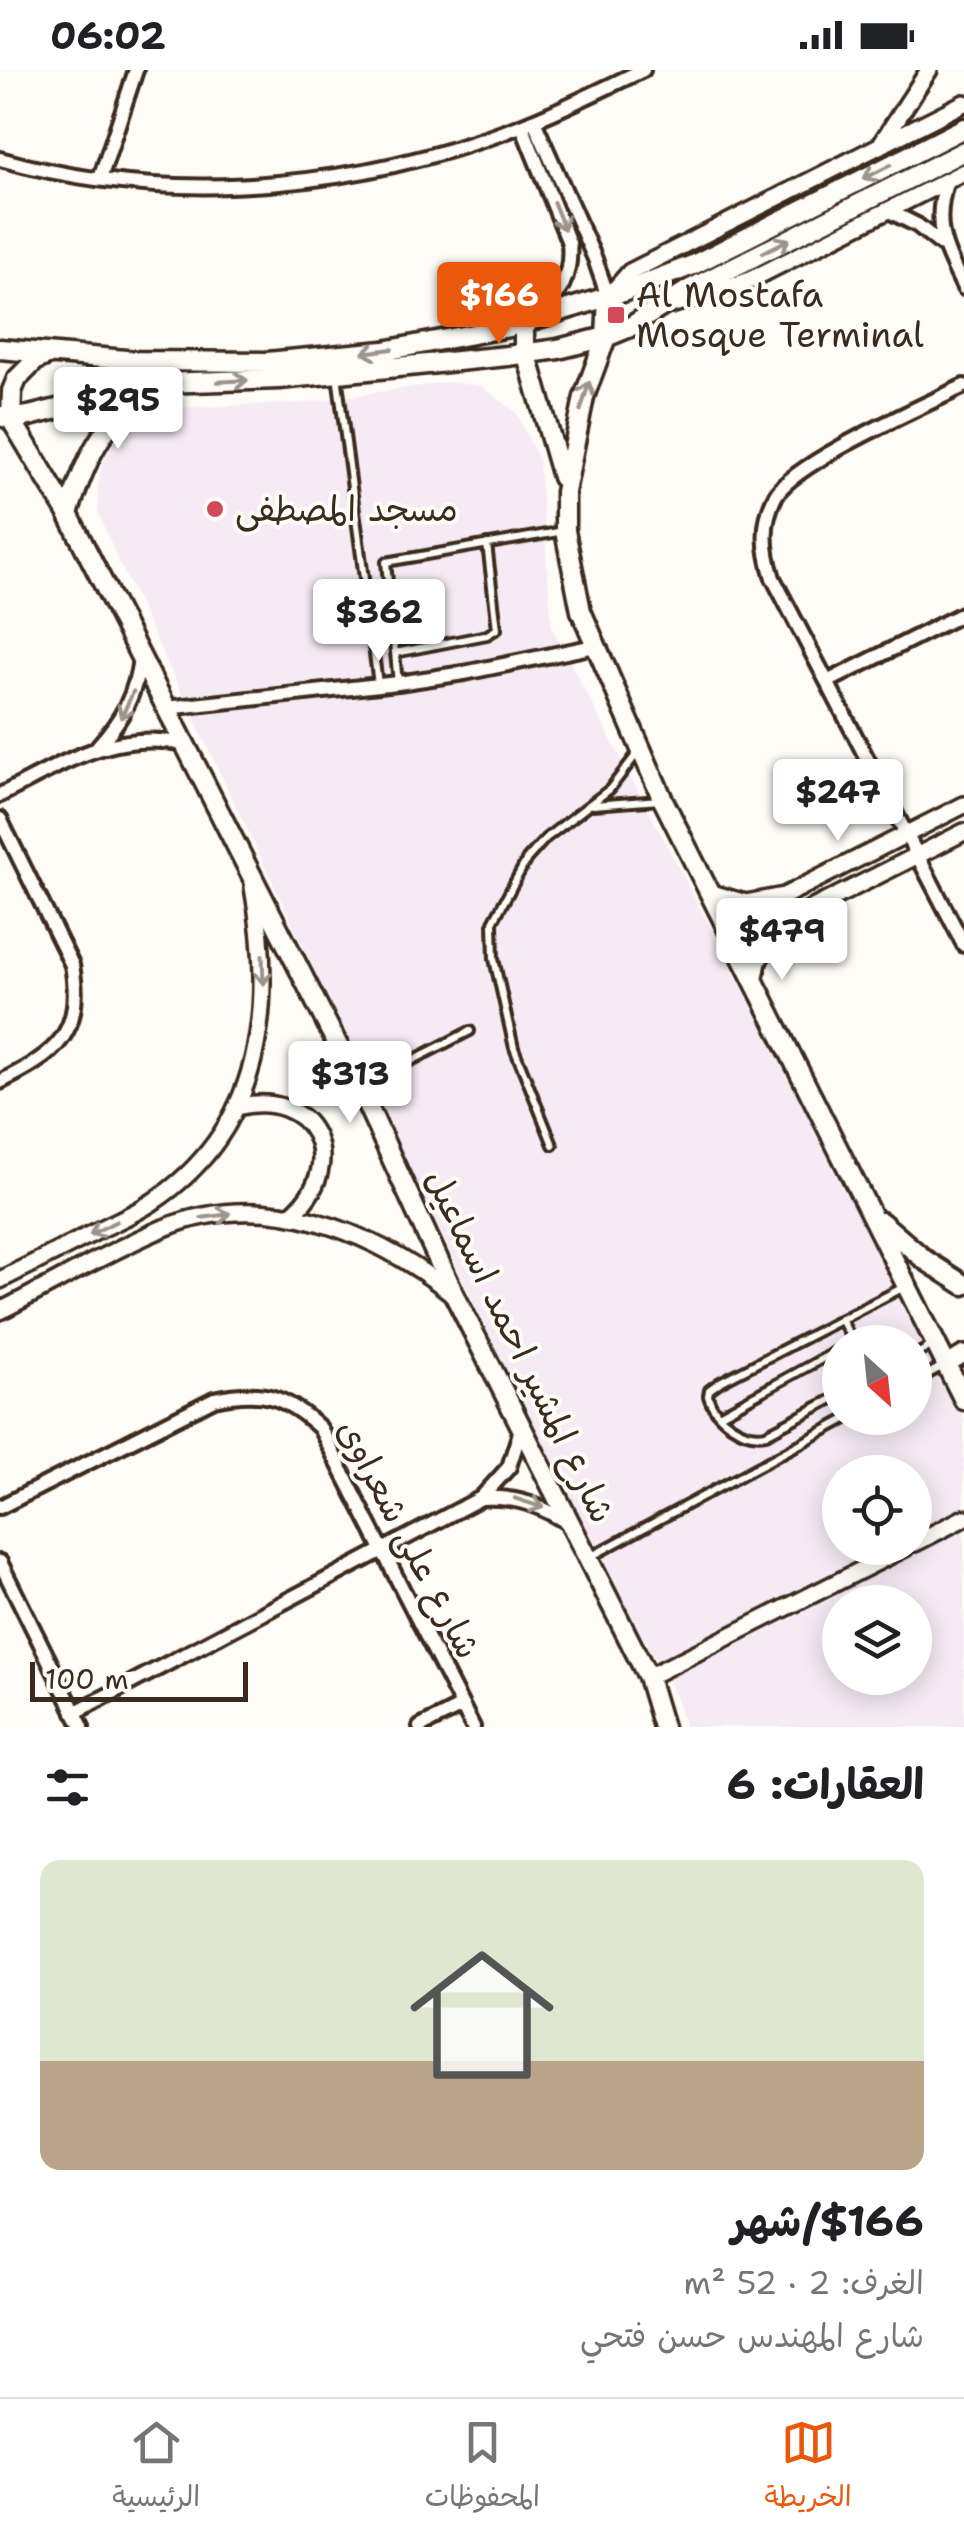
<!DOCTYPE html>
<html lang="ar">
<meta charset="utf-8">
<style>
body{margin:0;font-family:"Shantell Sans","Playpen Sans Arabic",sans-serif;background:#f2f2f2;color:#202124;direction:rtl;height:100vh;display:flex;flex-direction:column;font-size:38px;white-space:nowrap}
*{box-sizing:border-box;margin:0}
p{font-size:32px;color:#757577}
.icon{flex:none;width:55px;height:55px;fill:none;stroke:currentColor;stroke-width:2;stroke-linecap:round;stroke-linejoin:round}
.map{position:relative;height:1657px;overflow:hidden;direction:ltr}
.side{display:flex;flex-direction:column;background:#fff;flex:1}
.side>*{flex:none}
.needle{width:65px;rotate:153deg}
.buttons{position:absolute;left:822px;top:1255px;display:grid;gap:20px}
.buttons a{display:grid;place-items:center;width:110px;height:110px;border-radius:50%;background:#fff;box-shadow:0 5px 25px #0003;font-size:50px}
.scale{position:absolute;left:30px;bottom:25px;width:218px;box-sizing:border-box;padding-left:10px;border:5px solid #3b2a1e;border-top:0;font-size:28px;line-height:35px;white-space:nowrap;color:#3b2a1e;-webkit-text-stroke:8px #fdfcf7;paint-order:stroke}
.price{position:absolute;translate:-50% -85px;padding:0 22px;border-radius:10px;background:#fff;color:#222;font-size:32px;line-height:65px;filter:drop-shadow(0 2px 5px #0008)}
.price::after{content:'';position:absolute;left:50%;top:60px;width:30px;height:22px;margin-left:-15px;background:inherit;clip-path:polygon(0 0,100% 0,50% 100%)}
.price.active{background:#ea580c;color:#fff}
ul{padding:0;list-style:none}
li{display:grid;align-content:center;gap:20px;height:530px;padding:0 40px}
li+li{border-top:2px solid #e0e0e0}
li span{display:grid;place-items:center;height:310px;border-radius:20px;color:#555}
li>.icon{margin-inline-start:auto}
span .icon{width:180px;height:180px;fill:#fffc;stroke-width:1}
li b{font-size:42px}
h2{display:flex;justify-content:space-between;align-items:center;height:120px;padding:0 40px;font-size:42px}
.status{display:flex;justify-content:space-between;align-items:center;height:70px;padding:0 50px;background:#fff;direction:ltr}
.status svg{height:28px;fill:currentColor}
.menu{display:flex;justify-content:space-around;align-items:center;height:140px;border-top:2px solid #e0e0e0;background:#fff;font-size:28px;color:#757577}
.menu a{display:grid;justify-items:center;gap:5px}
.menu .active{color:#ea580c}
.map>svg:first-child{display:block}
.built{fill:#f6ebf5;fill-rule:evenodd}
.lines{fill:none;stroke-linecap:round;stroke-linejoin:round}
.service-casing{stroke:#3b2a1e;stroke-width:14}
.minor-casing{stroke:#3b2a1e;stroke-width:20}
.tertiary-casing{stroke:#3b2a1e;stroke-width:22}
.secondary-casing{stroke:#3b2a1e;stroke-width:25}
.service{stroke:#fdfcf7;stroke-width:6}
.minor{stroke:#fdfcf7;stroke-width:12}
.tertiary{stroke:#fdfcf7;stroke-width:15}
.secondary{stroke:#fdfcf7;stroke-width:18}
.oneway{stroke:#9c938a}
.poi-dot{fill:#d1495b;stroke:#fdfcf7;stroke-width:4}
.labels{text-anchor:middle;stroke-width:8;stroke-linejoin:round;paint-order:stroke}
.poi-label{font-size:35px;fill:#3b2a1e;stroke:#fdfcf7;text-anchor:start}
.street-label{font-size:35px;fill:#3b2a1e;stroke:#fdfcf7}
</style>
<div class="status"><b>06:02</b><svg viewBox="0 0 49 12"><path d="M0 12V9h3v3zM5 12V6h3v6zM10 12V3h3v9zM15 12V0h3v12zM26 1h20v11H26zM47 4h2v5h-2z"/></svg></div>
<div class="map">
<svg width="964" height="1657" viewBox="0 0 964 1657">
<rect width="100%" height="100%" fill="#fdfcf7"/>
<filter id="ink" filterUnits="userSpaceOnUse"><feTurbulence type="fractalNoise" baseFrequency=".01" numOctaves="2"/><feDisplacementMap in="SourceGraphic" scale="20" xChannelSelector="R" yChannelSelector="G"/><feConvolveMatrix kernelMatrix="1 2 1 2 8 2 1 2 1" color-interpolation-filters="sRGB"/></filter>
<g filter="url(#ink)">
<path class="built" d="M448,312L481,316L517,343L539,391L552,558L886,1190L964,1349V1657H685L674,1622L590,1475L116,486L98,442V418L102,395L112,373L127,354L145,339L302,333ZM840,1272H915V1348H840ZM840,1402H915V1478H840ZM840,1532H915V1608H840Z"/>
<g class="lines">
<defs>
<path id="service" d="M337,305L378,614
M395,583L487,565L497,559L487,474
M398,613L386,492L564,461
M593,735L660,730
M360,1017L470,961
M553,1075L514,978L494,889L493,852L527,789L546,768L610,719L639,681
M841,1249L853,1272
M915,1285L931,1276
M915,1311L945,1295
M840,1325L766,1364C744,1369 714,1348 708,1326L709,1320L720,1312L906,1216
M719,1345L840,1279
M590,1487L848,1348"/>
<path id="minor" d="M534,51L595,189L608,227
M522,56L569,173C572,205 560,227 535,246
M0,89C156,133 329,122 482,70C537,52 590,25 643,0
M100,109L136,0
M947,110C932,156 944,177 964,218
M887,140L917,155L942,175
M964,316C924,336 795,392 776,425C761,453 764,479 773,508L964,875
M827,612L964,543
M166,638L398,613L464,603L595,576
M98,676C122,650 136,624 140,588
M0,725C63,694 111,659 185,674
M0,749L72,895C84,964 56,984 0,1012
M481,1428C518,1426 540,1435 571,1455
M0,1437L214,1329C261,1319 285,1325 320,1358L473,1657
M0,1492L82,1657
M74,1643L481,1428L509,1397L521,1359
M420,1657L462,1636"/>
<path id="tertiary" d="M882,72L929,0
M608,227L630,202L964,33
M671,235L748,211L964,102
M708,822L746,833L784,826L964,735
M754,912L758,892L767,874L795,847L964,762
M236,1037C313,1017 352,1093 291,1145
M0,1210C34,1193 69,1175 103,1158C119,1150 136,1143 151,1133C263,1060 275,938 253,817
M0,1241C54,1214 108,1181 164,1158C265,1117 373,1160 454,1225
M946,1295L964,1284
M915,1473L964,1448
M648,1607L905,1478"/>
<path id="secondary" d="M608,227L606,267L584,327L565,422V461L581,541L663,730L964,1330
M530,250L524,258V275L562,407
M0,279L137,291L267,292L384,281L509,257L620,223L693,195L964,58
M50,284L36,290L17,309L12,321L11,349L68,444L359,1017L455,1226L648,1607L663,1657
M0,346L11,349L29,346L162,313L279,309L507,286L558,279L606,267L628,258L690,219L964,81
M68,444C84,394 101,351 147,322
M881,1152L925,1190L964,1215"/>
</defs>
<use href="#service" class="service-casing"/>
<use href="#minor" class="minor-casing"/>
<use href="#tertiary" class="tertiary-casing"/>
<use href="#secondary" class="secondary-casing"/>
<use href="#service" class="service"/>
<use href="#minor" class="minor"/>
<use href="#tertiary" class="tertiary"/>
<use href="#secondary" class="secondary"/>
</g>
<defs><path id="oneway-shaft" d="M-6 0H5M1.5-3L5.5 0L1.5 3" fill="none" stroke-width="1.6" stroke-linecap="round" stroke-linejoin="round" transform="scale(2.5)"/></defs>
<g class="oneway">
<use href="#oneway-shaft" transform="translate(877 102) rotate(153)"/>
<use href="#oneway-shaft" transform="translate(559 146) rotate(68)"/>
<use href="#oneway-shaft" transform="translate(776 176) rotate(-27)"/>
<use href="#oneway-shaft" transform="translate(377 281) rotate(172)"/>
<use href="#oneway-shaft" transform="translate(233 311) rotate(-3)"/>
<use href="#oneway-shaft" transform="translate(585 326) rotate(-73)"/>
<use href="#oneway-shaft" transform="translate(127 635) rotate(115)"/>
<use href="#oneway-shaft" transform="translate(263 900) rotate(88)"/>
<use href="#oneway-shaft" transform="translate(216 1146) rotate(-8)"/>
<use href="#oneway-shaft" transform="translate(103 1158) rotate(153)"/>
<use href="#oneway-shaft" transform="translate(529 1433) rotate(18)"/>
</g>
</g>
<g class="poi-dot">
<rect x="606" y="235" width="20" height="20" rx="5"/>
<circle cx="215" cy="439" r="10"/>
</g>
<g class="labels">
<g class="poi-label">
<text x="636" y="237">Al Mostafa<tspan x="636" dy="40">Mosque Terminal</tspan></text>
<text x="235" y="451">مسجد المصطفى</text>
</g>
<g class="street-label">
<text transform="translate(520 1276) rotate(64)" y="12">شارع المشير احمد اسماعيل</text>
<text transform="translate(409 1469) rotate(62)" y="12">شارع على شعراوى</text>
</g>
</g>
</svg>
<div class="buttons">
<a><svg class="needle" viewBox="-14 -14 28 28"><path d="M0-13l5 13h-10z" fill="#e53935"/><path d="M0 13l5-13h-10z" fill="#757577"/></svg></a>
<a><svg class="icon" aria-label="locate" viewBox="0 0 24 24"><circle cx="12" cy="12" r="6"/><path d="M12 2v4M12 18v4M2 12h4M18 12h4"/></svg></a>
<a><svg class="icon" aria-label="layers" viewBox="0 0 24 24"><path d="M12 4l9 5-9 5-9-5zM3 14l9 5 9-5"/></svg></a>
</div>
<div class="scale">100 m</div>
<b class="price active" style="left:499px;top:277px">$166</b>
<b class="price" style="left:118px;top:382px">$295</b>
<b class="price" style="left:379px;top:594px">$362</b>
<b class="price" style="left:838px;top:774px">$247</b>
<b class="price" style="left:782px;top:913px">$479</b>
<b class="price" style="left:350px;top:1056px">$313</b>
</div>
<section class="side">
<h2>العقارات: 6<svg class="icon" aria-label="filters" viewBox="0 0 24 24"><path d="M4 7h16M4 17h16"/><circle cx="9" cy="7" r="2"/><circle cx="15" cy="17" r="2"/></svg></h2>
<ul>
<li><span style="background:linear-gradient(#dfe7d0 65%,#b9a48a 0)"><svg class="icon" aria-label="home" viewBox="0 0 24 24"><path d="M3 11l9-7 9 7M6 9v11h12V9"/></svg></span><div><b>$166/شهر</b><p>الغرف: 2 · 52 m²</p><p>شارع المهندس حسن فتحي</p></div></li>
</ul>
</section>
<nav class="menu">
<a class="active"><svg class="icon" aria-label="map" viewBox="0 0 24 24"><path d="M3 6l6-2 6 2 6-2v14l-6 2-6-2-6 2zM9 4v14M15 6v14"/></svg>الخريطة</a>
<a><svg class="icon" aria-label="saved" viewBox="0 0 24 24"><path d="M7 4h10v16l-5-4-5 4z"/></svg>المحفوظات</a>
<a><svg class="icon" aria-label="home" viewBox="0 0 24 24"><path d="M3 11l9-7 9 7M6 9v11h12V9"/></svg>الرئيسية</a>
</nav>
